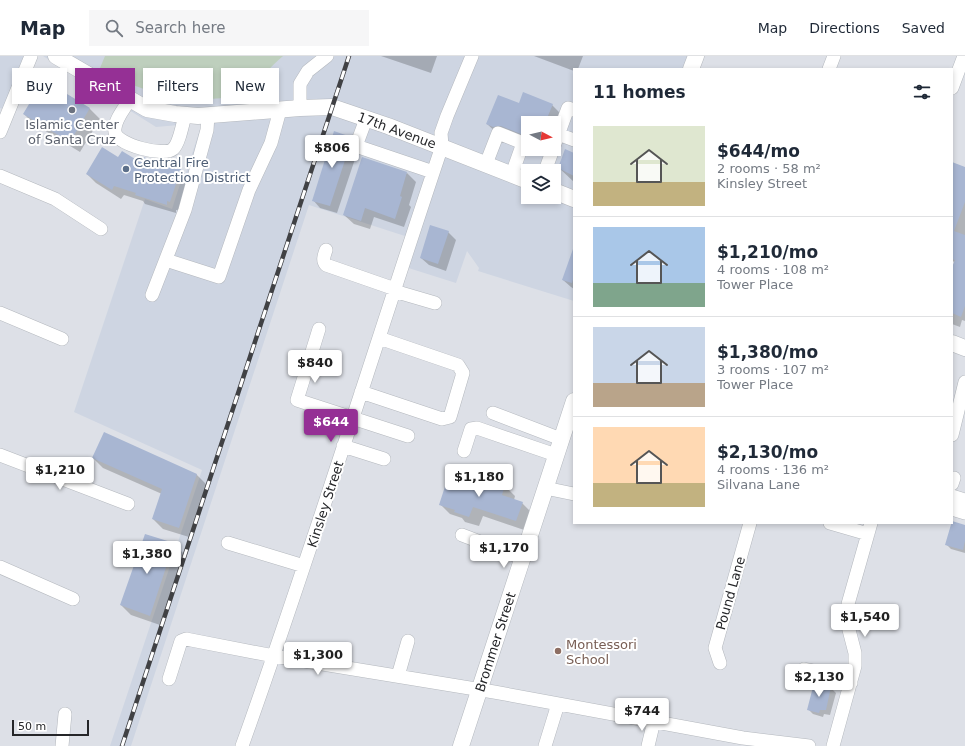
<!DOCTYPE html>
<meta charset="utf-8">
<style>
body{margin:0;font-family:"DejaVu Sans",sans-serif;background:#f6f6f7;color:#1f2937;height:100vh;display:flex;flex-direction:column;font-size:15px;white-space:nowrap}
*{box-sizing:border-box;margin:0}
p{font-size:13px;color:#747a83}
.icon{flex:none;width:22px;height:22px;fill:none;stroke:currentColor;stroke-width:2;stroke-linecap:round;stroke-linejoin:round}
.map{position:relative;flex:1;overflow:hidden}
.panel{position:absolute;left:573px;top:12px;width:380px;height:456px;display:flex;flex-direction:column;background:#fff;border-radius:0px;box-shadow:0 2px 6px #0003}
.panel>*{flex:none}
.hud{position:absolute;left:12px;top:12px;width:380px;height:36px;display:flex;gap:8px}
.needle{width:26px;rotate:97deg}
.tools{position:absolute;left:521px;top:60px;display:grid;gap:8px}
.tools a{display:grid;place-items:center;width:40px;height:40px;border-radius:0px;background:#fff;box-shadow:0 2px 6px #0003;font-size:20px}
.scale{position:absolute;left:12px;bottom:10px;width:77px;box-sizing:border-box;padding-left:4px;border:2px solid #252629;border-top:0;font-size:11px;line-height:14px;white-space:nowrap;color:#252629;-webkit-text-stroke:3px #fff;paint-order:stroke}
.price{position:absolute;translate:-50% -34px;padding:0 9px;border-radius:4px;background:#fff;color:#222;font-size:13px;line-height:26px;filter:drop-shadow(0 1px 2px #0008)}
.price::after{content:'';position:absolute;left:50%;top:24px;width:12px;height:9px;margin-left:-6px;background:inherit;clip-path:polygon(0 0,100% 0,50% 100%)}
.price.current{background:#953095;color:#fff}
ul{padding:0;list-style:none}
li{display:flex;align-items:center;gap:12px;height:100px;padding:0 20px}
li+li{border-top:1px solid #e0e1e3}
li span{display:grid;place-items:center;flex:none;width:112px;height:80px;border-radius:0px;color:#555}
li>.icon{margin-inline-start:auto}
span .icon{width:48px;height:48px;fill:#fffc;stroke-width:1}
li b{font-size:17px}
h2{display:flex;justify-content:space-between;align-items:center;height:48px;padding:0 20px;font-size:17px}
.tag{padding:0 14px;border-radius:0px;background:#fff;box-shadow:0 2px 6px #0003;font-size:14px;line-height:36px}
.tag.current{background:#953095;color:#fff}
header{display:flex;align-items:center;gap:24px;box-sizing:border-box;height:56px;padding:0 20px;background:#fff;border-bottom:1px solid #e0e1e3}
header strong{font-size:19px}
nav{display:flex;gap:22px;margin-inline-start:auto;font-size:14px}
.search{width:280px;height:36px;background:#f6f6f7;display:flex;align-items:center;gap:10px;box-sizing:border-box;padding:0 14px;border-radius:0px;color:#747a83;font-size:15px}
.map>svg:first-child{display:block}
.built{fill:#ced5e2;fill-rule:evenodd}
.green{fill:#becfbd}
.shadow{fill:#0003}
.building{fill:#a8b6d2}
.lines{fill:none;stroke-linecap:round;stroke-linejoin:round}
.minor-casing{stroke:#b4b8be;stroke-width:14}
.major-casing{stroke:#b4b8be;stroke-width:17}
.minor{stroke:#fff;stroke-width:13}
.major{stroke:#fff;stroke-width:16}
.rail-casing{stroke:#404144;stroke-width:4.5}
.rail{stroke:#fff;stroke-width:3;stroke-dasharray:9;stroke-linecap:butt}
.worship-dot{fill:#6b7280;stroke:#fff;stroke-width:1.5}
.service-dot{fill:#5c6f8a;stroke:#fff;stroke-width:1.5}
.education-dot{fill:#8d6e63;stroke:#fff;stroke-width:1.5}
.labels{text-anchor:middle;stroke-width:4;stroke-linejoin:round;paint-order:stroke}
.worship-label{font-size:13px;fill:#5b616d;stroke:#fff}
.street-label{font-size:13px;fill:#252629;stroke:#fff}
.service-label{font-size:13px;fill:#4e5e75;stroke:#fff;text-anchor:start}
.education-label{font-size:13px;fill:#785e54;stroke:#fff;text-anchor:start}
</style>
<header>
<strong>Map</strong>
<div class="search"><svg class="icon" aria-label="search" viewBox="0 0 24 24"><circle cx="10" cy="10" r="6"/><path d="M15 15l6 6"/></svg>Search here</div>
<nav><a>Map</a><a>Directions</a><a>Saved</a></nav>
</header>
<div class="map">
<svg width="965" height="690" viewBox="0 0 965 690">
<rect width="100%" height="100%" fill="#dde0e7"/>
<path class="built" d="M0,0H29L7,55L0,52Z
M43,0H698L693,13H574V245L478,215L479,212L467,195L456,227L399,209L408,181L309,149L131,690H110L202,414L74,356L145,143L172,153L181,125L183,126L202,67L156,71ZM528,67H554V93H528ZM528,115H554V141H528Z"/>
<path class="green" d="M105,0H283C268,13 260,22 253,40L195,44L160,39L133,29L100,12Z"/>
<path class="shadow" d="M381,0H437L431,17Z
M534,0H583L578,13H574V15Z
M68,39L90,53L100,63L80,96L34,68L24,58L63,46Z
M519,48L552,49L562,59L554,80V67H528V86L498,78L487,68Z
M350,82L358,89L356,96V100L337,157L320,152L313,144Z
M540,93H549L547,97Z
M574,98V126L559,112Z
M118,102L181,114L190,123L179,154H176V157L145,148L143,145L124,139L121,143L96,127L87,118Z
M952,107L965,112V265L962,264L960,271L952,268V214L955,206L952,205Z
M407,117L416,126L409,149L411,151L404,171L374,161L370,173L354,168L344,159Z
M448,176L456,184L446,215L429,209L421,202Z
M574,192V233L571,231L563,224Z
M93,402L196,418L207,429L189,481L163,473L153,463L162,438L103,412Z
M484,423L505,430L515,440L514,444L522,447L532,457L527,475L483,460L479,470L465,466L462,462L450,458L440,448L482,430Z
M965,470V497L951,493L946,488Z
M146,479L174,488L184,498L160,569L131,559L121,549Z
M831,632L836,637L830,659L824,658L823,661L813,658L808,653Z"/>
<path class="building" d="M40,30L63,44L67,38L90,52L70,86L23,58Z
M523,36L553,48L545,67H528V81L501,70L493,71L486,68L498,39L519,47Z
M334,75L351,81L348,88L349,92L330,150L312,145Z
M102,91L118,101L122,95L140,106L143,101L181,113L170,146L167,145V149L135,139L136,137L114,130L112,134L86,118Z
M565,93L574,97V120L558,112Z
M362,101L407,116L400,140L402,141L395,163L365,152L361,165L343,159Z
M952,106L965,111V146L954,175L965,179V250L961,261L952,257V211L955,204L952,203Z
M430,169L449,175L438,208L420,202Z
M573,193H574V220L572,227L562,224Z
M104,376L197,418L179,472L152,463L162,433L92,402Z
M449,418L481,429L483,422L505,429L502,439L523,446L516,465L473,451L469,461L454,456L455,454L439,449Z
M952,465L965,469V485L963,494L945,489Z
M145,478L174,487L150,560L120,549Z
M814,627L831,631L826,654H820L819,657L807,654Z"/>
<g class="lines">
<defs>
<path id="minor" d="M829,13L834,0
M952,32L964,0
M130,43C125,52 113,65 115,76C117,89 164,101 173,93C179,88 183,67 185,59
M300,52V28L308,15L327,0
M366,63L356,90L433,116
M0,76L31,0
M558,78L574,84
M554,90L568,52L574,54
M486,108L498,77L523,87L512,118
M545,115L553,93
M0,120L55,143L101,173
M326,194C324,200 322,204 326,209L395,233
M166,204L219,221L249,134L271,87L280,54
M394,235L435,247
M152,239L185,154L207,74L208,59
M0,257L62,283
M319,273L297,344L408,380
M361,336L442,363L450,361L463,317L458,309L379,282
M493,357L561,383
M952,379L965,326
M343,390L384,403
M464,395L471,373L477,372L556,399
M0,399L128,448
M952,428L954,422
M545,432L574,438
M952,440L965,444
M952,453L965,457
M830,467L868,478
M462,479L522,502
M228,487L304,510
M0,511L73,543
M720,607L715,592L750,467
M804,613L828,618L851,627
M398,620L408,585
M169,623L181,585L186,583L274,600L494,636L743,682L809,690
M62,690L65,658
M242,690C313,492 375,290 442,90L441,77L447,60L472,0
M545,690L558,648
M648,690L654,665
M833,690L855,610V597L848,570V548L871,467"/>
<path id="major" d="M56,0L147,53L175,58L198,60L300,52L332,51L388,70L528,125
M691,13L696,0
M554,135L574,143
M952,287L965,292
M461,690L574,345"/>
</defs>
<use href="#minor" class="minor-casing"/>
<use href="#major" class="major-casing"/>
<use href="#minor" class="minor"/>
<use href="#major" class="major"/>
<defs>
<path id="rail" d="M122,690L349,0"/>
</defs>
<use href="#rail" class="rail-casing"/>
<use href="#rail" class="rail"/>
</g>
<circle class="worship-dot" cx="72" cy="54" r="4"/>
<circle class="service-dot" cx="126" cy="113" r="4"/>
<circle class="education-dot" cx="558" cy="595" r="4"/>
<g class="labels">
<g class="worship-label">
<text x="72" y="73">Islamic Center<tspan x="72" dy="15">of Santa Cruz</tspan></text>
</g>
<g class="street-label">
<text transform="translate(397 74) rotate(20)" y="5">17th Avenue</text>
<text transform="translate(325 448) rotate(-72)" y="5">Kinsley Street</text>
<text transform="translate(730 537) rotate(-74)" y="5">Pound Lane</text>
<text transform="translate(495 586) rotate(-72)" y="5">Brommer Street</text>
</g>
<g class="service-label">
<text x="134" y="111">Central Fire<tspan x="134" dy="15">Protection District</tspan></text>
</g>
<g class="education-label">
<text x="566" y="593">Montessori<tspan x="566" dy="15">School</tspan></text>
</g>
</g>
</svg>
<div class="tools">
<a><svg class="needle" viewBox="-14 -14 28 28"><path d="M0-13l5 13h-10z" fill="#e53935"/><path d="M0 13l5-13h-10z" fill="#747a83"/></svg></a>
<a><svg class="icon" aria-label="layers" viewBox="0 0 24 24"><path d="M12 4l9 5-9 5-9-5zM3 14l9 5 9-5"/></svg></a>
</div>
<div class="scale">50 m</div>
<b class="price" style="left:332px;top:113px">$806</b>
<b class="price" style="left:315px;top:328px">$840</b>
<b class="price current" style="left:331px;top:387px">$644</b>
<b class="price" style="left:60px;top:435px">$1,210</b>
<b class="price" style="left:479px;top:442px">$1,180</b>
<b class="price" style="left:504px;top:513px">$1,170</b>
<b class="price" style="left:147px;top:519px">$1,380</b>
<b class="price" style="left:865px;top:582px">$1,540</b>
<b class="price" style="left:318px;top:620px">$1,300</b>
<b class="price" style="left:819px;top:642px">$2,130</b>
<b class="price" style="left:642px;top:676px">$744</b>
<div class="hud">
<a class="tag">Buy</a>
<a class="tag current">Rent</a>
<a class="tag">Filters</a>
<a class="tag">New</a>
</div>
<section class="panel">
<h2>11 homes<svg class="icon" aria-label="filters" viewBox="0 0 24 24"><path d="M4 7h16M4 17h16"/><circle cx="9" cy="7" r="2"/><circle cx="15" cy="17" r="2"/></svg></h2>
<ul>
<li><span style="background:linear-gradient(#dfe7d0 70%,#c2b280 0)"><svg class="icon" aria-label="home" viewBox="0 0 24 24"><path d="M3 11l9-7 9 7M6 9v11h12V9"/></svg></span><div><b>$644/mo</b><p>2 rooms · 58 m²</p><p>Kinsley Street</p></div></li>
<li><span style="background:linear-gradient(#a9c7e8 70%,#7fa58c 0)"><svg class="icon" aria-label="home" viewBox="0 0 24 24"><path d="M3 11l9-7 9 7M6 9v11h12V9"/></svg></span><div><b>$1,210/mo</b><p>4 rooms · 108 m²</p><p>Tower Place</p></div></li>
<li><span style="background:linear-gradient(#c9d6e8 70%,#b9a48a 0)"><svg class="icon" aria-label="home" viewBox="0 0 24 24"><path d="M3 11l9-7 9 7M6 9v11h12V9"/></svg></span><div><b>$1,380/mo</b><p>3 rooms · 107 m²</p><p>Tower Place</p></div></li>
<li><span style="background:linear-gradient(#ffd9b3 70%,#c2b280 0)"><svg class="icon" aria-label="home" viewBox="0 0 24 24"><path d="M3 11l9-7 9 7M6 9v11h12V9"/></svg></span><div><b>$2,130/mo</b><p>4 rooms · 136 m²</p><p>Silvana Lane</p></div></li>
</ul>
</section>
</div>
